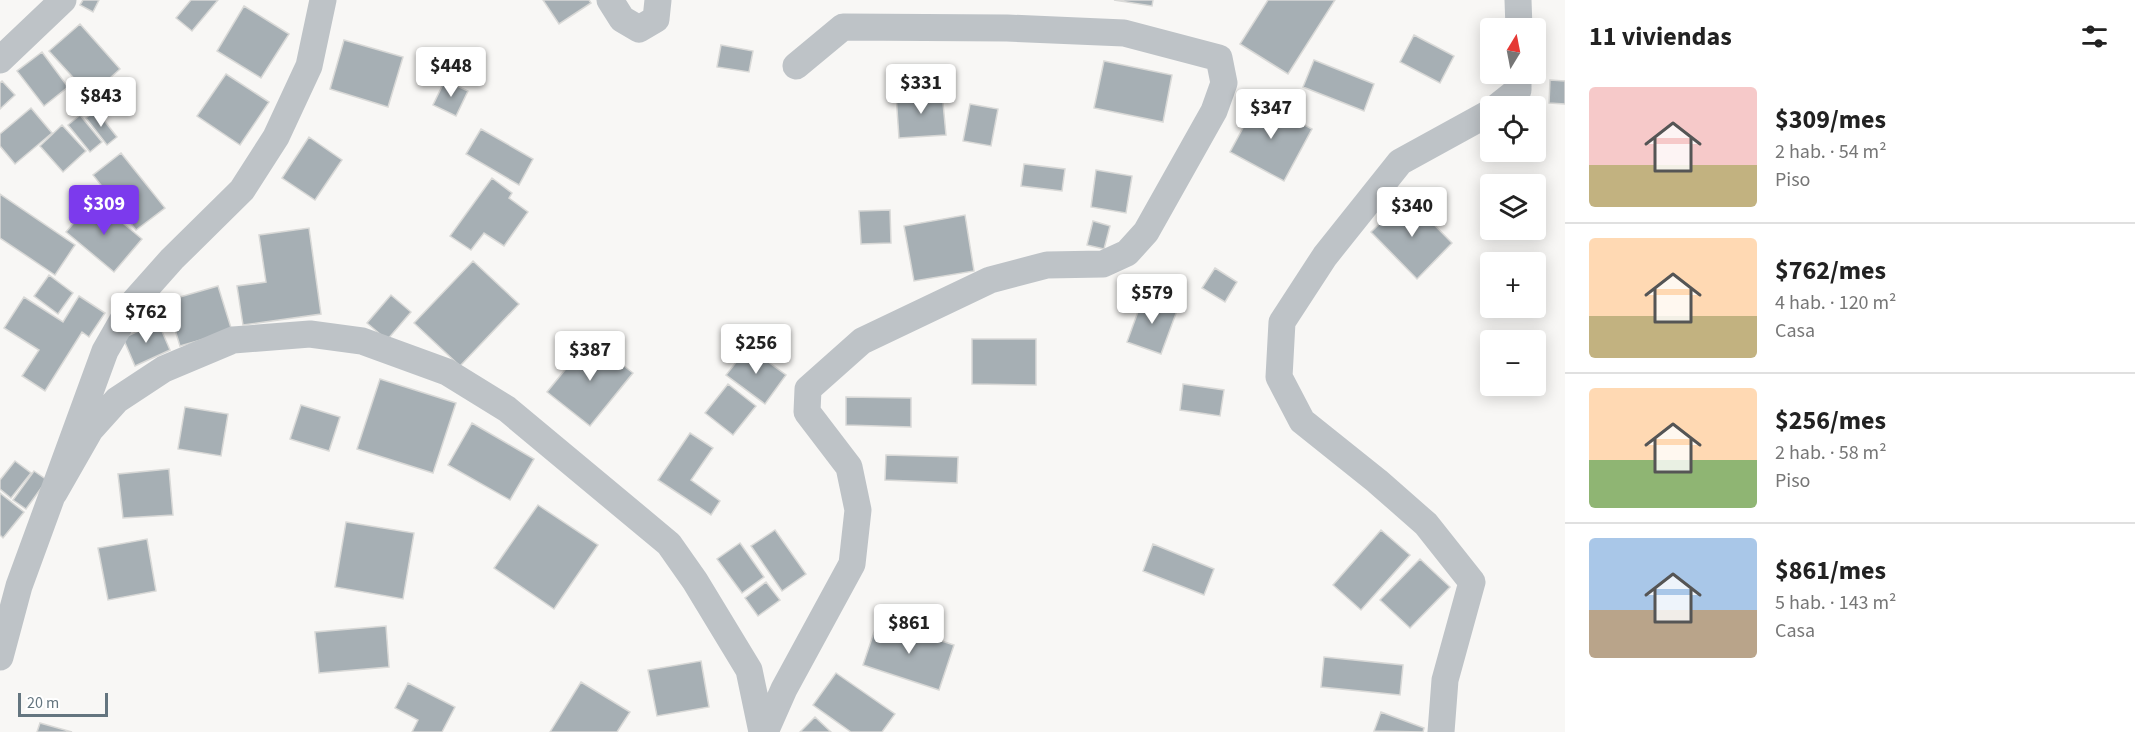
<!DOCTYPE html>
<html lang="es">
<meta charset="utf-8">
<style>
body{margin:0;font-family:"Source Sans 3",sans-serif;background:#f6f6f6;color:#222;height:100vh;display:flex;flex-direction:column;font-size:22px;white-space:nowrap}
*{box-sizing:border-box;margin:0}
p{font-size:20px;color:#767676}
.icon{flex:none;width:33px;height:33px;fill:none;stroke:currentColor;stroke-width:2;stroke-linecap:round;stroke-linejoin:round}
.map{position:relative;flex:1;overflow:hidden}
.details{display:flex;flex-direction:column;background:#fff;width:570px}
.details>*{flex:none}
.needle{width:39px;rotate:10deg}
.buttons{position:absolute;left:1480px;top:18px;display:grid;gap:12px}
.buttons a{display:grid;place-items:center;width:66px;height:66px;border-radius:6px;background:#fff;box-shadow:0 3px 15px #0003;font-size:30px}
.scale{position:absolute;left:18px;bottom:15px;width:90px;box-sizing:border-box;padding-left:6px;border:3px solid #64757f;border-top:0;font-size:16px;line-height:21px;white-space:nowrap;color:#64757f;-webkit-text-stroke:4px #fff;paint-order:stroke}
.price{position:absolute;translate:-50% -51px;padding:0 14px;border-radius:6px;background:#fff;color:#222;font-size:20px;line-height:39px;filter:drop-shadow(0 2px 3px #0008)}
.price::after{content:'';position:absolute;left:50%;top:36px;width:18px;height:14px;margin-left:-9px;background:inherit;clip-path:polygon(0 0,100% 0,50% 100%)}
.price.current{background:#7c3aed;color:#fff}
ul{padding:0;list-style:none}
li{display:flex;align-items:center;gap:18px;height:150px;padding:0 24px}
li+li{border-top:2px solid #e0e0e0}
li span{display:grid;place-items:center;flex:none;width:168px;height:120px;border-radius:6px;color:#555}
li>.icon{margin-inline-start:auto}
span .icon{width:72px;height:72px;fill:#fffc;stroke-width:1}
li b{font-size:26px}
h2{display:flex;justify-content:space-between;align-items:center;height:72px;padding:0 24px;font-size:26px}
main{display:flex;flex:1;min-height:0}
.map>svg:first-child{display:block}
.building{fill:#a6afb4;stroke:#d9d9d7;stroke-width:1.5}
.lines{fill:none;stroke-linecap:round;stroke-linejoin:round}
.minor{stroke:#bec3c7;stroke-width:27}
</style>
<main>
<div class="map">
<svg width="1565" height="732" viewBox="0 0 1565 732">
<rect width="100%" height="100%" fill="#f8f7f5"/>
<path class="building" d="M83,0H99L93,12L80,5Z
M191,0H218L192,31L176,18Z
M543,0H589L591,3L559,24Z
M1114,0H1153L1152,6Z
M1268,0H1335L1288,74L1240,44Z
M244,6L289,34L261,78L217,51Z
M80,24L120,69L90,96L49,51Z
M1414,35L1454,56L1440,83L1400,62Z
M344,40L403,57L388,107L330,89Z
M721,45L753,51L749,72L717,67Z
M42,52L68,87L44,106L17,71Z
M1314,60L1374,84L1364,111L1303,87Z
M1104,61L1172,75L1163,122L1094,108Z
M226,74L269,102L240,145L197,116Z
M445,80L468,91L456,116L433,105Z
M1550,80L1565,81V104L1549,103Z
M2,81L15,95L0,109V83Z
M942,92L946,135L899,138L896,95Z
M1258,100L1312,129L1284,181L1230,152Z
M970,104L998,109L991,146L963,141Z
M31,108L52,133L15,164L0,146V134Z
M96,110L117,137L107,145L86,118Z
M80,115L102,142L90,152L68,125Z
M62,125L86,151L63,172L40,146Z
M481,129L533,159L519,185L466,154Z
M309,137L342,160L315,200L282,178Z
M121,153L165,208L136,230L93,175Z
M1024,164L1065,169L1062,191L1021,186Z
M1096,170L1132,176L1126,213L1091,207Z
M492,178L512,193L509,198L528,212L504,246L484,233L471,250L450,236Z
M0,194L75,245L55,275L0,238Z
M1407,197L1452,243L1417,279L1371,232Z
M94,199L142,239L114,272L66,232Z
M890,210L891,243L861,244L859,211Z
M965,215L974,271L914,281L904,226Z
M1093,221L1110,226L1104,249L1087,245Z
M309,228L321,314L243,325L237,286L266,282L259,235Z
M473,261L519,304L460,366L414,323Z
M1215,268L1237,282L1225,302L1202,288Z
M49,275L73,293L58,314L34,296Z
M218,286L232,331L180,346L166,301Z
M391,295L411,312L387,340L367,323Z
M1144,295L1178,308L1161,354L1127,342Z
M79,296L105,313L89,337L82,332L45,391L22,376L39,350L4,328L24,297L63,322Z
M158,322L170,350L135,366L123,338Z
M590,339L633,373L590,426L547,392Z
M972,339H1036V385L972,384Z
M748,347L786,375L765,404L726,375Z
M380,379L456,403L433,473L357,449Z
M728,384L756,406L733,435L705,413Z
M1183,384L1224,390L1220,416L1180,410Z
M846,397L911,398V427L846,425Z
M301,405L340,417L329,451L290,439Z
M185,407L228,414L221,456L178,449Z
M472,423L534,459L510,500L448,465Z
M690,433L713,448L691,480L720,501L711,515L658,480Z
M886,455L958,457L957,483L885,480Z
M15,461L31,473L11,498L0,489V480Z
M169,469L173,515L123,518L118,474Z
M34,471L47,480L26,509L13,500Z
M0,493L24,512L3,538L0,535Z
M538,505L598,545L554,609L494,568Z
M346,522L414,533L403,599L335,587Z
M775,530L806,574L782,591L751,546Z
M1381,530L1410,555L1361,610L1333,585Z
M147,539L156,591L108,600L98,548Z
M740,543L764,577L742,593L717,559Z
M1153,544L1214,569L1204,595L1143,571Z
M1420,559L1450,587L1410,628L1380,600Z
M766,582L780,600L758,616L745,598Z
M878,620L954,645L939,690L863,665Z
M386,626L389,667L319,673L315,632Z
M1324,657L1403,665L1400,695L1321,687Z
M701,661L709,707L657,716L648,670Z
M836,673L895,714L882,732H851L813,705Z
M581,682L630,712L617,732H550Z
M408,683L455,707L442,732H412L418,720L395,708Z
M1381,712L1424,728L1423,732L1374,731Z
M815,717L831,732H800Z
M40,723L72,732H37Z"/>
<g class="lines">
<path class="minor" d="M610,0L622,19L639,29L656,19L658,0
M1518,0L1519,28
M0,60L63,0
M1498,106L1518,90V74
M54,493L90,430L117,400L164,369L233,340L310,334L362,341L447,372L507,409L669,544L695,581L749,670L762,732
M0,657L19,586L105,351L132,304L172,259L242,190L276,137L309,66L323,0
M765,732L784,689L852,564L858,510L849,467L807,412L808,389L862,341L990,280L1047,265L1103,264L1127,253L1146,232L1214,111L1224,83L1219,58L1124,33L1007,28L843,27L796,66
M1441,732L1445,680L1472,582L1426,524L1377,481L1302,421L1279,377L1282,322L1325,256L1400,162L1491,112"/>
</g>
</svg>
<div class="buttons">
<a><svg class="needle" viewBox="-14 -14 28 28"><path d="M0-13l5 13h-10z" fill="#e53935"/><path d="M0 13l5-13h-10z" fill="#767676"/></svg></a>
<a><svg class="icon" aria-label="locate" viewBox="0 0 24 24"><circle cx="12" cy="12" r="6"/><path d="M12 2v4M12 18v4M2 12h4M18 12h4"/></svg></a>
<a><svg class="icon" aria-label="layers" viewBox="0 0 24 24"><path d="M12 4l9 5-9 5-9-5zM3 14l9 5 9-5"/></svg></a>
<a>+</a>
<a>−</a>
</div>
<div class="scale">20 m</div>
<b class="price" style="left:451px;top:98px">$448</b>
<b class="price" style="left:921px;top:115px">$331</b>
<b class="price" style="left:101px;top:128px">$843</b>
<b class="price" style="left:1271px;top:140px">$347</b>
<b class="price current" style="left:104px;top:236px">$309</b>
<b class="price" style="left:1412px;top:238px">$340</b>
<b class="price" style="left:1152px;top:325px">$579</b>
<b class="price" style="left:146px;top:344px">$762</b>
<b class="price" style="left:756px;top:375px">$256</b>
<b class="price" style="left:590px;top:382px">$387</b>
<b class="price" style="left:909px;top:655px">$861</b>
</div>
<section class="details">
<h2>11 viviendas<svg class="icon" aria-label="filters" viewBox="0 0 24 24"><path d="M4 7h16M4 17h16"/><circle cx="9" cy="7" r="2"/><circle cx="15" cy="17" r="2"/></svg></h2>
<ul>
<li><span style="background:linear-gradient(#f6c9c9 65%,#c2b280 0)"><svg class="icon" aria-label="home" viewBox="0 0 24 24"><path d="M3 11l9-7 9 7M6 9v11h12V9"/></svg></span><div><b>$309/mes</b><p>2 hab. · 54 m²</p><p>Piso</p></div></li>
<li><span style="background:linear-gradient(#ffd9b3 65%,#c2b280 0)"><svg class="icon" aria-label="home" viewBox="0 0 24 24"><path d="M3 11l9-7 9 7M6 9v11h12V9"/></svg></span><div><b>$762/mes</b><p>4 hab. · 120 m²</p><p>Casa</p></div></li>
<li><span style="background:linear-gradient(#ffd9b3 60%,#8fb573 0)"><svg class="icon" aria-label="home" viewBox="0 0 24 24"><path d="M3 11l9-7 9 7M6 9v11h12V9"/></svg></span><div><b>$256/mes</b><p>2 hab. · 58 m²</p><p>Piso</p></div></li>
<li><span style="background:linear-gradient(#a9c7e8 60%,#b9a48a 0)"><svg class="icon" aria-label="home" viewBox="0 0 24 24"><path d="M3 11l9-7 9 7M6 9v11h12V9"/></svg></span><div><b>$861/mes</b><p>5 hab. · 143 m²</p><p>Casa</p></div></li>
</ul>
</section>
</main>
